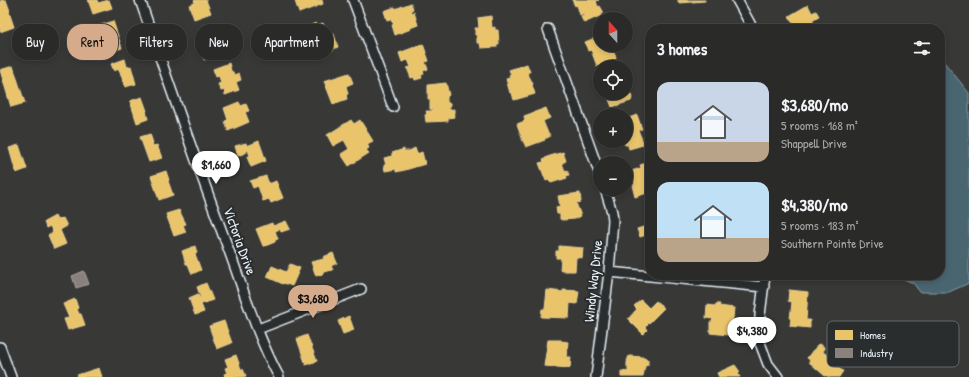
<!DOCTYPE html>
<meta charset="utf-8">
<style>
body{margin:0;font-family:"Patrick Hand",sans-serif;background:#323231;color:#f1f3f6;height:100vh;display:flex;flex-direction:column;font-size:15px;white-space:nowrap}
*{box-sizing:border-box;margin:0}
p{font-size:13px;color:#a5a7a8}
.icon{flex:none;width:22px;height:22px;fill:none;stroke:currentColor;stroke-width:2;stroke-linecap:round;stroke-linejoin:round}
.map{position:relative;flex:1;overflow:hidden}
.details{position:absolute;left:645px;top:24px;width:300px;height:256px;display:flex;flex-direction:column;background:#2a2a29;border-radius:16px;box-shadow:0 2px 6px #0003,0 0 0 1px #464646}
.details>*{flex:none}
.guide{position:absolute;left:12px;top:24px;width:380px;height:36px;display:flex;gap:8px}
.needle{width:26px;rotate:339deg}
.fabs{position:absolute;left:593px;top:12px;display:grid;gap:8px}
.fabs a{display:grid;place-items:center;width:40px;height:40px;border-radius:50%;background:#2a2a29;box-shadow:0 2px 6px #0003,0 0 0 1px #464646;font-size:20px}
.price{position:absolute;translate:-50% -34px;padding:0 9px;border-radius:14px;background:#fff;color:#222;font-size:13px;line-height:26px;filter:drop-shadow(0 1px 2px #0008)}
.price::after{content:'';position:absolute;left:50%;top:24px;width:12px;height:9px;margin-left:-6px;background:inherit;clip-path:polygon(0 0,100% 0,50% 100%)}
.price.on{background:#d6ab8b;color:#111}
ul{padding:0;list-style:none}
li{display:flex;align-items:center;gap:12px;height:100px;padding:0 12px}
li span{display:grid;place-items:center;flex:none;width:112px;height:80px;border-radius:12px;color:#555}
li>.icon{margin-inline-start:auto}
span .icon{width:48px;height:48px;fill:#fffc;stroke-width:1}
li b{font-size:17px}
h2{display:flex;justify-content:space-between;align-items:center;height:48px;padding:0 12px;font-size:17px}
.chip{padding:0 14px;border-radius:16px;background:#2a2a29;box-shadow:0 2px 6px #0003,0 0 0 1px #464646;font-size:14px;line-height:36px}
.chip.on{background:#d6ab8b;color:#111}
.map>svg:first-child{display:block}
.water{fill:#4a656f;stroke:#899da6}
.homes{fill:#e9c46a;stroke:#e9d295}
.industry{fill:#8a817c;stroke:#a6a3a1}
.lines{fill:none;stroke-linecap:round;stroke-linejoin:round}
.minor-casing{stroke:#e8f1f8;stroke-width:12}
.minor{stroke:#2a2d2e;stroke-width:9}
.labels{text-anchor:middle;stroke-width:4;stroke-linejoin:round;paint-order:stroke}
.street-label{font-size:14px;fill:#e8f1f8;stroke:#2a2d2e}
.key{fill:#2a2d2e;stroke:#63686b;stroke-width:1}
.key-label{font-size:11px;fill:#e8f1f8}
</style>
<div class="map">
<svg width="969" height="377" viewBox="0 0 969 377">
<rect width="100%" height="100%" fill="#383837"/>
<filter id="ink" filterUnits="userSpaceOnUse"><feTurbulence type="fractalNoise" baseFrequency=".025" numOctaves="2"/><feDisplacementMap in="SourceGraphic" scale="8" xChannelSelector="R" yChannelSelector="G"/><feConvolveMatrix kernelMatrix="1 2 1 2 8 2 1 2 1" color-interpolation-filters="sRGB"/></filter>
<g filter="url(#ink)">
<path class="water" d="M940,57L969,93V283L949,292H920L913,283L904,279L903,275H940Z"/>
<path class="homes" d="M3,0H6L10,11L9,12L14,27L0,32V1Z
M88,0H97L98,3L109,0L112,8L93,14Z
M194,0H206L211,13L194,19L189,5L195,3Z
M298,0H322L323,4L299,13L295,1Z
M572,0H599L596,1L598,7L600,6L604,13L601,14L602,15L584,23L581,17L585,15L584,13L580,15L577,5L575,6Z
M678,0H705V1L678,3Z
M411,3L413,9L411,10L412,13L414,12L418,25L410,28L411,29L395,35L392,25L394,24L391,21L392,19L387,20L384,11L395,7V9Z
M808,5L812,13L816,11L819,16L812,20L817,29H795L797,27L795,22L793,23L789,16Z
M491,16L492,28L495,27V30H498L499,44H496L497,47L481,48L480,43H477V35H475V28H479L478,18Z
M113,21L122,48L108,53L98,26Z
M316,23L317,25L323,23L328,36L334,34L338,47L333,49L334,50L317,57L316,53L313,54L310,47L307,48L303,37H305L304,32V29L306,28V27Z
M215,27L218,36H216L223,53L204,60L199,46L210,42L209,39L206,40L202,32Z
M600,36V45H610L616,57L615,60L597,66L591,50L588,51L585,42Z
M423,44L429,61L425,62L428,69L423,71L424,74L421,75L422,78L415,80L414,77L411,78L407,68L411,67L408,60L402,62L399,53Z
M125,59L127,67L131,66L136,84L125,87L119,69L114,71L111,64Z
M229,63L231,71L233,72L234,75L239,73L241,80L236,82L239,90L225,95L224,90L221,91L218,84L221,83L219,76L216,77L213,69Z
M527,64L530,72H527L533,84L532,85L535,94L514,100L512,93H510L506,79L510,78L509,75L511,74L509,70Z
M13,66L25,103L11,107L0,70Z
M349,73L353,83L346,86L348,94L346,95L347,99L333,104L324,81Z
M446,83L449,95L447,97V102L450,104V107L448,110L454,109V117L448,118V121L426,122L425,115L427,114L426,111H432V109H430V99H428V85Z
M608,93H628L631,94L632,98L631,101L612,107L608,97L609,96Z
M142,97L147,111H146L148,119L137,123L130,101Z
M239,102L241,106L246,104L249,111L245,112L249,122L228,131L225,121L228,120L224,108Z
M546,108L550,118L543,121L547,131L550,135L549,137L544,139L545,140L526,147L522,139V138L517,124L525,121L524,116Z
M637,115L642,129L638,130L643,142H642L643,145L629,149L628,145H625L624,143L622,144L621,141H626V119Z
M351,120L354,124L360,120L373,141L367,144L369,148L366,150L369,153L349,166L341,154L349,149L344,140L333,146L327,135Z
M150,134L153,143H152L153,146L157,145L162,158L149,162L140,137Z
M259,141L266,161L251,167L247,157L250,156L248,150L246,151L247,152L238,156L235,146L246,143L247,146Z
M19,145L27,169L16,173L9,148Z
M415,148L417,154L422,152L425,164L405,170L396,172V169L385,171L384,165H386L384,158L392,156V153L404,149V151H409Z
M563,152L566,161L562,163L565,171L567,170L569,175L566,176L567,178L551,183L548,180L546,181L539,163L544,162L543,160L547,157Z
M643,164H648L650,170V192L635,197L633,189H634L633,185L635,184L634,180L631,181L628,172L641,168L640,165Z
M166,171L169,180L168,181L173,195L159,200L151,176Z
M266,176L269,184L276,181L283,198L271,203L269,199L263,201L258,186L253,188L250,181Z
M580,193L581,202L576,203L581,216L575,219L562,220L560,219V214H557L556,207L560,206L558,196Z
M179,210L186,224L183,225L186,232L174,236L166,214Z
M55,216L57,220L63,218L67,226L60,230L66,244L54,249L48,235L53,233L50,226L46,228L44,222Z
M286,221L290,229L281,232L280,229L275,231L278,239L275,240V242L265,246H263L256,229L272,223L273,226Z
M650,225V248L646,235L640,237L637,229Z
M195,246L197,253L195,254L201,270L192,274L188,264H186L182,251Z
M559,246L583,248L582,258L576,257L575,271H564L565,270H560L561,258H556V251H559Z
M333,253L337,263L331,266L333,270L323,272V274L316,276L311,262L324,259L323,257Z
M290,264L300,268L292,286L284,283L283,284L267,277L272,266L286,272Z
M206,283L213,300L201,304L204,312L195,315L189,298L198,294L200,299L201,298L197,287Z
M547,290L563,292V290L579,291L577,304L570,303L569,318L541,317L542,309H545Z
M789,290L808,292L806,320H810V328L790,326L791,319H790L792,302L788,301Z
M75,299L78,308L77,309L79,314H81L85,325L68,330L64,319L69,318L63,304Z
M641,300L649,308L656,301L664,308L645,327L647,330L643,334L628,319L637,309L634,306Z
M716,304H720L719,306L734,308L732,329H730L729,335L710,333V322H712L713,319L706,318L707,305L715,306Z
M349,316L354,330L343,334L338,321Z
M224,321L232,343L217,349L209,326Z
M307,335L317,361L306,365L297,339Z
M548,340H561V341L568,342L566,357H571L570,368L544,366Z
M820,344L824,347L823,352L835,360L833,365L843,371L839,377H828V375L825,376L809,362L810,360L807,358L813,350H814L817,345Z
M236,355L241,369H243L246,376L242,377H225L224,374L227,373L225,368L228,367L225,359Z
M629,356L642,357L648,360V365L645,366L643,377H621V371L628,372V367H627V362H628L627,361Z
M735,365L740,372L738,374L740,377H719L717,373Z
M99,368L102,377H78L77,375Z"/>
<path class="industry" d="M84,271L89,284L76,288L72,276Z"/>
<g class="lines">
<defs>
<path id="minor" d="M140,0C169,83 197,166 228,248C244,291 257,336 279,377
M353,0L393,107
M737,0L753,29
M548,29L600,175
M609,272L764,287
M765,275L760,315V343L768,364L778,377
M258,329L361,289
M0,347L11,377
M596,377L609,272L613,220L612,212L605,189"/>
</defs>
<use href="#minor" class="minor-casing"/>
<use href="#minor" class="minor"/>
</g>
</g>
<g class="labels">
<g class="street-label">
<text transform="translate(240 241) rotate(70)" y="5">Victoria Drive</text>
<text transform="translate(593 281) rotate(-84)" y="5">Windy Way Drive</text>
</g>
</g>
<rect x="827" y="321" width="132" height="46" rx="6" class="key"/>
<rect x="835" y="330" width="18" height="10" fill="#e9c46a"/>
<rect x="835" y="348" width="18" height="10" fill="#8a817c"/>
<g class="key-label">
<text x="860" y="339">Homes</text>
<text x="860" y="357">Industry</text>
</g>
</svg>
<div class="fabs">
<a><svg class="needle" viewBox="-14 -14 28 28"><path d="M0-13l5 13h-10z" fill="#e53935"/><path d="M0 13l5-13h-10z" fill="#a5a7a8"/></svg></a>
<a><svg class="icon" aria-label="locate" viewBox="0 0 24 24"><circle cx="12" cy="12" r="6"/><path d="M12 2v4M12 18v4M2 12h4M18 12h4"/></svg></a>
<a>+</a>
<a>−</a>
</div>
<b class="price" style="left:216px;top:185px">$1,660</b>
<b class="price on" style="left:313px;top:319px">$3,680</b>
<b class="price" style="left:752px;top:351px">$4,380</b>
<div class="guide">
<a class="chip">Buy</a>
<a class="chip on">Rent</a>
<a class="chip">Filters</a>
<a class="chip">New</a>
<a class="chip">Apartment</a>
</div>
<section class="details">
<h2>3 homes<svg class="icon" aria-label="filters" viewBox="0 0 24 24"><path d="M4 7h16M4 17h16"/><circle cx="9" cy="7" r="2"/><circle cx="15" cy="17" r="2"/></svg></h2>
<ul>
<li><span style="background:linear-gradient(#c9d6e8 75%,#b9a48a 0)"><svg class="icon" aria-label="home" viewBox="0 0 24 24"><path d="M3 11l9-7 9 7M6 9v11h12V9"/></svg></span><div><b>$3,680/mo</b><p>5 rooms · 168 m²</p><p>Shappell Drive</p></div></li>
<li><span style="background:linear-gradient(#bfe0f5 70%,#b9a48a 0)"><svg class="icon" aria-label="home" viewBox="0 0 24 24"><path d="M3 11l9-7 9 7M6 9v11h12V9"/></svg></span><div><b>$4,380/mo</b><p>5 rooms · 183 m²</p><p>Southern Pointe Drive</p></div></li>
</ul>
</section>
</div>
